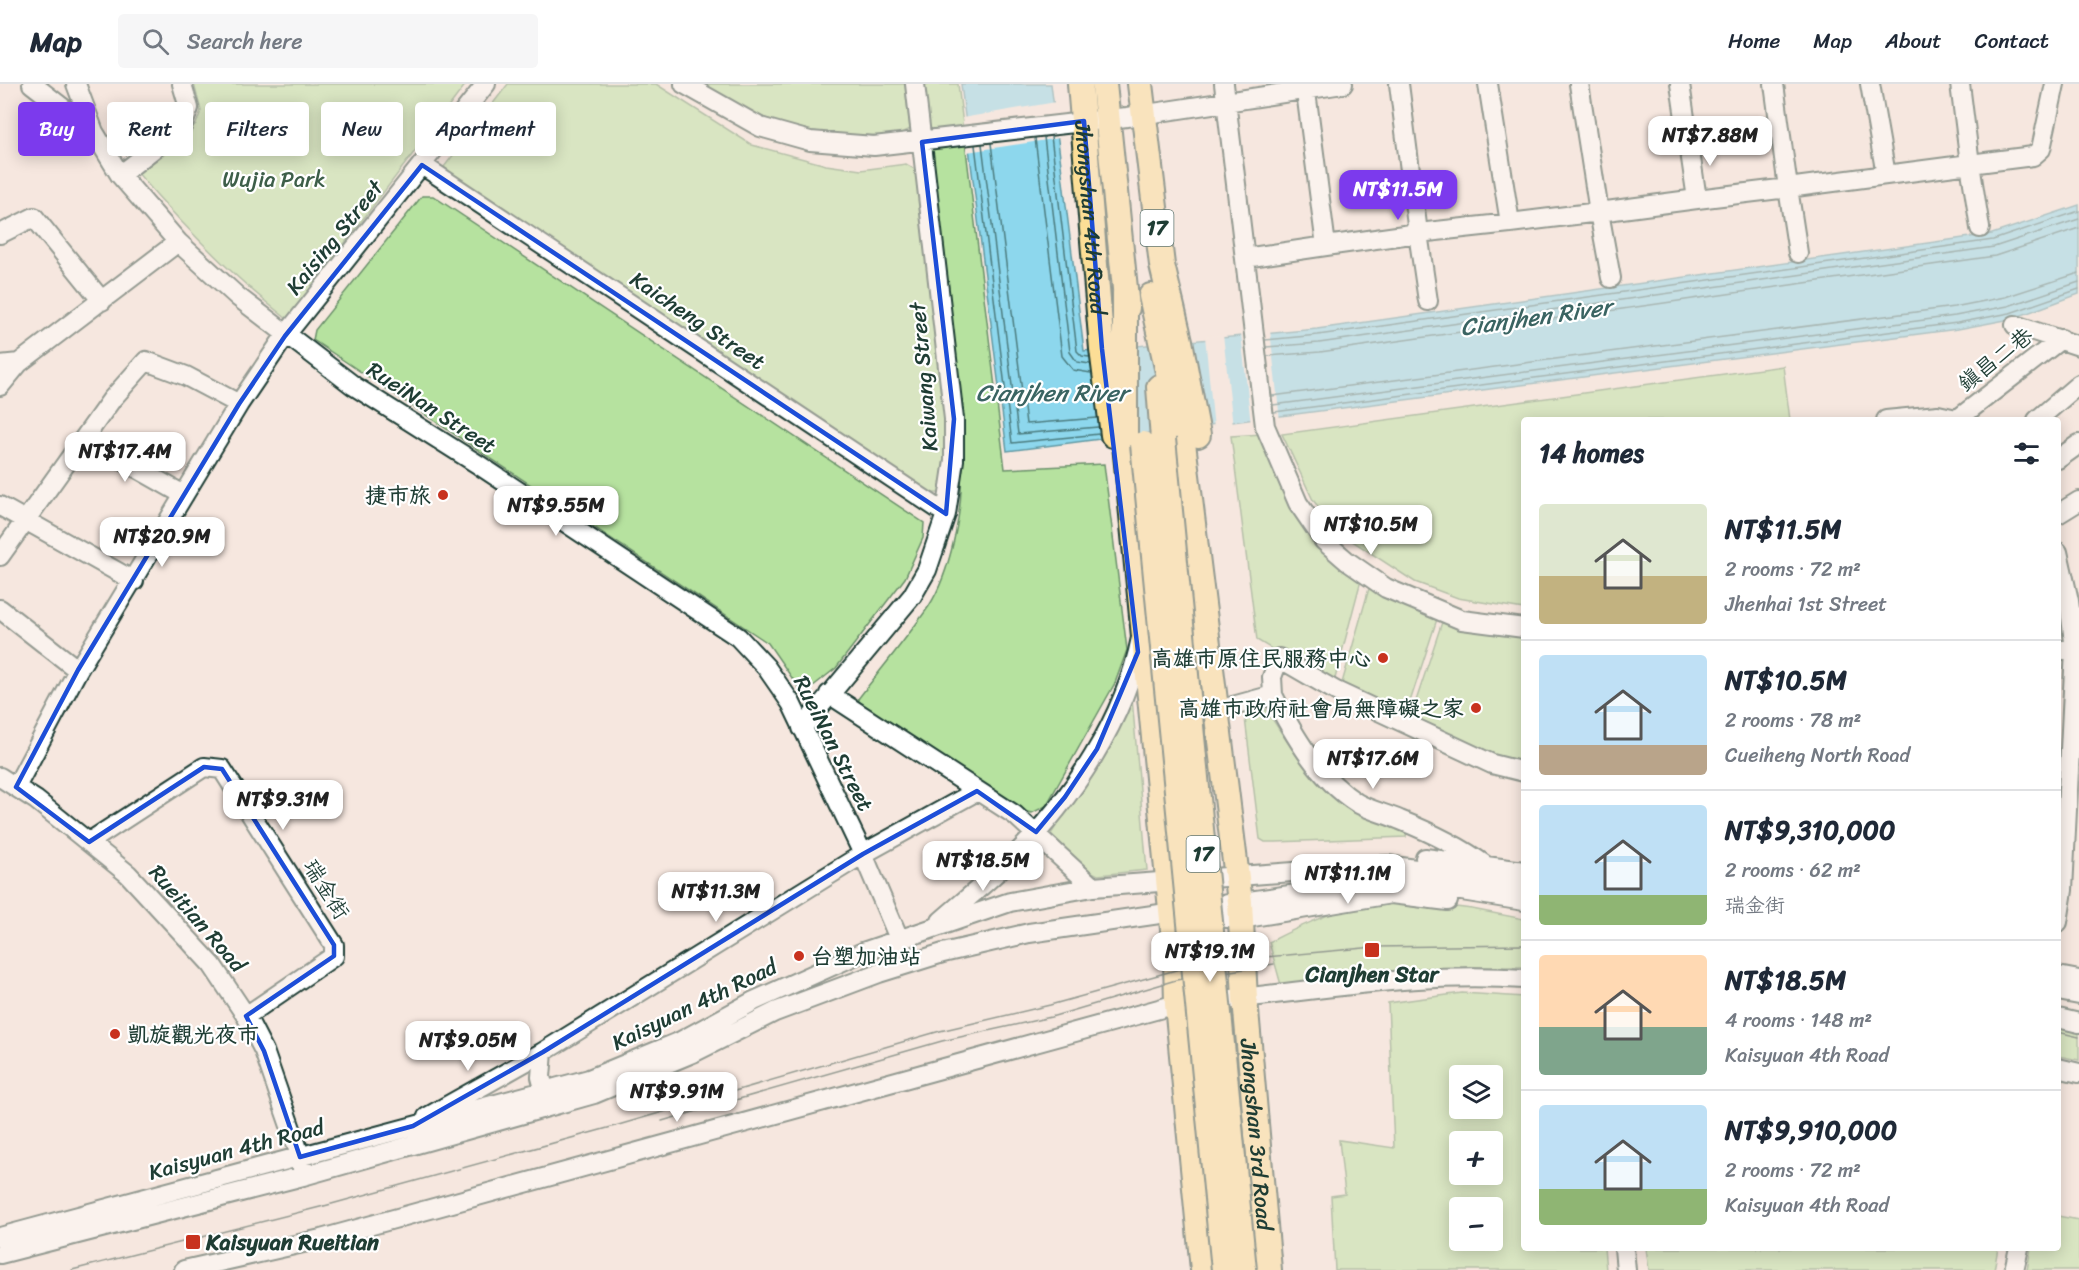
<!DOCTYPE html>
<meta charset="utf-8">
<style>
body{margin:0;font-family:Sriracha,"LXGW WenKai TC",sans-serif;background:#f6f6f7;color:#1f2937;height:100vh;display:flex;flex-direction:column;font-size:22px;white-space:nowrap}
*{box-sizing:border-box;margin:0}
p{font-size:20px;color:#747a83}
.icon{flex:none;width:33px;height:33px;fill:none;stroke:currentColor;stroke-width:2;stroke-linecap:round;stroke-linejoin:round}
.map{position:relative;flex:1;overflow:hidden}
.details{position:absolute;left:1521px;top:333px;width:540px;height:834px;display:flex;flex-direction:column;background:#fff;border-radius:6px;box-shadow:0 3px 15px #0003}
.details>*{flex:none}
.hud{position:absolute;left:18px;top:18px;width:570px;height:54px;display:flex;gap:12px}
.tools{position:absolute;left:1449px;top:981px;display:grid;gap:12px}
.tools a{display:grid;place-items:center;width:54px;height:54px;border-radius:6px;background:#fff;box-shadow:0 3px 15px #0003;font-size:30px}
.price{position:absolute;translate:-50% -51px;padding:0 14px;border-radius:12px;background:#fff;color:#222;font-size:20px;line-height:39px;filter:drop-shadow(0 2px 3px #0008)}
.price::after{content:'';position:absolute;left:50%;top:36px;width:18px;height:14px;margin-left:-9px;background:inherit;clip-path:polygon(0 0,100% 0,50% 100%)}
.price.active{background:#7c3aed;color:#fff}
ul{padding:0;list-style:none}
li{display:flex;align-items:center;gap:18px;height:150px;padding:0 18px}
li+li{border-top:2px solid #e0e1e3}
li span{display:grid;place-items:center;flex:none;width:168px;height:120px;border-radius:6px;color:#555}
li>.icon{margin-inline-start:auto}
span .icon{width:72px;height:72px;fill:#fffc;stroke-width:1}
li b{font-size:26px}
h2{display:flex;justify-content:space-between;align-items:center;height:72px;padding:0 18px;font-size:26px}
.chip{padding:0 21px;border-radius:6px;background:#fff;box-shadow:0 3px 15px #0003;font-size:21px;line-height:54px}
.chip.active{background:#7c3aed;color:#fff}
header{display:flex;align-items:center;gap:36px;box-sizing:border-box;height:84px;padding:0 30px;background:#fff;border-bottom:2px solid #e0e1e3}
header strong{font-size:28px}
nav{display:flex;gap:33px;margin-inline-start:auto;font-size:21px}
.search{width:420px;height:54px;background:#f6f6f7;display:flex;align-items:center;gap:15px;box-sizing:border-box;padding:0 21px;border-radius:6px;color:#747a83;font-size:22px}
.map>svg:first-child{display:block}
.green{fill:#b6e29f;stroke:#6a906a;stroke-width:1.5;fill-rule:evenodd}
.water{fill:#8dd7ed;stroke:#6199a3;stroke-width:1.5}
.pier{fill:#f6e7df}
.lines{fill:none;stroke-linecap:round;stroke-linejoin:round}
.shore{stroke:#4b7b7e;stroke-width:1.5}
.minor-casing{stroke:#1f3d34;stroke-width:22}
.major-casing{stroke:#1f3d34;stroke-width:28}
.minor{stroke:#fff;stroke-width:18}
.major{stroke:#fcde96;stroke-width:24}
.tram{stroke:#1f3d34;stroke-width:1.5}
.major-bridge-casing{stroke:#1f3d34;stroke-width:28;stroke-linecap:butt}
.major-bridge{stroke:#fcde96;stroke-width:24}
.marked{fill:none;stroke:#1d4ed8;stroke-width:4.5;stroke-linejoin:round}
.poi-dot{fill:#c8321e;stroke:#fff;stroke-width:2}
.labels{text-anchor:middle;stroke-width:4.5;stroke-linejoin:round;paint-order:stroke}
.shield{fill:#fff;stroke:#627771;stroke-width:1.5}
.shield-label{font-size:21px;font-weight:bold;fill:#1f3d34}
.park-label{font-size:22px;fill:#3d5e49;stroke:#fff}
.street-label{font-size:22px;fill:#1f3d34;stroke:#fff}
.poi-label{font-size:22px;font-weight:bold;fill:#1f3d34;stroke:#fff;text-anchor:end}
.water-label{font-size:24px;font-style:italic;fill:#3a6462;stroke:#fff}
</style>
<header>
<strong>Map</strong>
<div class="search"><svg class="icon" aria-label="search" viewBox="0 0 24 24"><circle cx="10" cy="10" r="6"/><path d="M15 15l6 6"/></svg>Search here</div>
<nav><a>Home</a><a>Map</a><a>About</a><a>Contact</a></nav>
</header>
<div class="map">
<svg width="2079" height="1186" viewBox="0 0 2079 1186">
<rect width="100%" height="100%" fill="#f6e7df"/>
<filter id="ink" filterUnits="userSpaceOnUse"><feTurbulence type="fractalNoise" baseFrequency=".0167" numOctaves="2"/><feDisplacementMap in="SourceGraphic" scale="12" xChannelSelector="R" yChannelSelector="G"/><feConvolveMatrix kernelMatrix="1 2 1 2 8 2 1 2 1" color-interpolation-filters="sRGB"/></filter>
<g filter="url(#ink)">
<path class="green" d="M194,0H466L287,235C231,191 182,141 136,87L196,40L201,27Z
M508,0H656L752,61L826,81L861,86L906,80L916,86L931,192L947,362L941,409H929L449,90L444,83Z
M699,0H905L910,45C896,54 882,51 865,51C802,51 752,35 699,0Z
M920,0H958L1005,385L1104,380L1127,566L1115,599L1046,722L1032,729L1023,727L860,621L858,615C882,584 907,554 929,522C950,489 963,427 961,388Z
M422,112H433L924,439L923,454L905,494L836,584L803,610L768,559L313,256L315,246Z
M1783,282L1790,336H1524V525L1458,514L1415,498L1337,447L1313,416L1282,350Z
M1263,350L1282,405L1314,458L1361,496L1333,602L1257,556L1231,352Z
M1370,501L1439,529L1404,636L1340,606Z
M1444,532L1524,548V682L1493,676L1409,638Z
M1132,614L1147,786L1098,791L1088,786L1051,750L1107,664Z
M1263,621L1298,674L1322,699L1407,744L1406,753L1276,758H1265L1260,755L1244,626Z
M1392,815L1472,825L1524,835V883H1466L1281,901L1269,858C1308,838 1348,820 1392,815Z
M1462,909L1524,913V1164H1604L1606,1186H1335L1331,1112L1345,1110L1339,1056L1394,1064L1388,919ZM1460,992H1492V1024H1460ZM1460,1058H1492V1090H1460ZM1460,1124H1492V1156H1460Z
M2058,938L2079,942V976L2058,972Z
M2058,1132L2079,1136V1186H2027L2031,1164H2058Z
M1646,1164H1998L1994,1186H1649Z"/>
<path class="water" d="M961,0H1051L1084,267L1317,245L1992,150L2079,121V210L2011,235L1958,245L1007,367Z"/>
<path class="pier" d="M1056,18L1060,54L967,68L962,34Z
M1270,246L1280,337L1251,341L1241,249Z
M1223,250L1233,343L1214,345L1205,252Z"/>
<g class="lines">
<path class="shore" d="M1051,52L1077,267L1082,272L1089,273
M1044,53L1070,268L1077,278L1090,280
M1035,54L1062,272L1073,286L1091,289
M991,59L1026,340L1097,334
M982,60L1018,350L1098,343
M975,61L1012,359L1099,350
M1265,256L1318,251L1993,156L2079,127
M1266,263L1319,259L1994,163L2079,135
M1267,272L1320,268L1995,172L2079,144
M1272,312L1954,223L2005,213L2079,189
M1273,321L1955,232L2008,222L2079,198
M1274,328L1957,239L2010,229L2079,205"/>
<defs>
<path id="minor" d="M32,0L94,48
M76,0L94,48L120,91L178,158L238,213L354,302L479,381L738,553L766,583L791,619L863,770L903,864
M684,0L760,43L810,57L874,62L1127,33L1343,0
M1224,0L1265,342L1298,419L1324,457L1347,477L1386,504L1462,536L1524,544
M1305,0L1326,162L1418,149L1428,217
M1399,0L1418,149L1510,139
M1488,0L1510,139L1599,128L1611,194
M1579,0L1599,128L1697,115
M1680,0L1697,115L1788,104L1798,169
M1774,0L1788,104L1886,91
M1870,0L1886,91L1970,80L1980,144
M1960,0L1970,80L2033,72L2041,65L2055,0
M422,81L946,430
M120,91L182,43L189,24L182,0
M0,150L34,133L102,217
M1245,174L1326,162
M2015,241L2079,262
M0,281L19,279L178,158
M0,302L19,279
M1959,334L2061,255
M1886,336L1938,331L1961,336
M2037,336L2079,300
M85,355L184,411
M2058,375L2079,360
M0,422L134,497
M2058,430L2079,417
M2058,468L2069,517L2075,566L2063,806L2058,838
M0,472L112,315L146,277L186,292L239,320
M0,525L78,586
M2058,566L2079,565
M829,610L1015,731L1093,803
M1273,611C1293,650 1318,694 1357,719C1369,726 1386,730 1400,736C1430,748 1458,761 1485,781
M1229,623L1273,611L1272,593L1279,574L1336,607L1492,680L1524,688
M802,644L912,512L927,486L946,430L954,376V335L915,0
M0,693L36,716L128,790L212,881L246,932L264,967L297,1062L302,1084
M16,703L78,586L239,320L285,252L486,0
M89,758L204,683L222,685L334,861V872L246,932
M1425,774L1524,787
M1200,832L1241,835L1391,810L1448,817
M941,837C965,816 990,796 1013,773C1072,716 1125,635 1141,554
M2058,892L2079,896
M2058,907L2079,911
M2058,934L2079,939
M2058,984L2079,989
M547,1016L541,993L543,968L863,770L977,707
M427,1033L543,968
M0,1153L589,995L681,957L754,917L863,868L1010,818L1093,803L1387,781L1524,800
M1624,1164L1626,1186
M0,1170L303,1092L594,1010L695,968L775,928L879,889L943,869L1029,849L1393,796L1524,817
M184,1186L321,1155L1177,920C1293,912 1408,886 1524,895
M2014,1186L2019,1164"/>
<g id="major">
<path id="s1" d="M1080,0L1102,265L1113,351"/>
<path d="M1104,0L1127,224"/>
<path d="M1140,0L1162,181L1180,257L1198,351"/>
<path d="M1125,210V360L1176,876L1177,920L1203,1186"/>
<path id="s2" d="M1151,212L1182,351L1240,818L1245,915L1269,1186"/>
<path d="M1159,303L1163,355"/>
</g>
</defs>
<use href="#minor" class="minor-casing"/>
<use href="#major" class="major-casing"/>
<use href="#minor" class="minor"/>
<use href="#major" class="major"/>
<path class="tram" d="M2058,948L2079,953
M662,1037L942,957L1051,933L1176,896L1274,880
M72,1186L328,1121L615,1042L940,947L1050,921L1176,886L1243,875L1375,863L1524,861"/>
<defs>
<path id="major-bridge" d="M1163,355L1244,1186
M1143,360L1224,1186"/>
</defs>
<use href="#major-bridge" class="major-bridge-casing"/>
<use href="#major-bridge" class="major-bridge"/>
</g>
</g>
<path d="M0 0H2079V1186H0ZM1084,37L1102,265L1138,568L1097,665L1065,713L1036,748L977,707L863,770L543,968L413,1042L300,1073L264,967L246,932L334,872V861L222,685L204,683L89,758L16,703L78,586L239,320L285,252L422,81L946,430L954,335L922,58Z" fill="#f6e7df" fill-opacity=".55" fill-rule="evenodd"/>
<path class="marked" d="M1084,37L1102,265L1138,568L1097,665L1065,713L1036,748L977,707L863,770L543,968L413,1042L300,1073L264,967L246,932L334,872V861L222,685L204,683L89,758L16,703L78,586L239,320L285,252L422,81L946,430L954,335L922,58Z"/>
<g class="poi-dot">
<circle cx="443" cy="411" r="6"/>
<circle cx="1383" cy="574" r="6"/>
<circle cx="1476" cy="624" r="6"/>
<rect x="1364" y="858" width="16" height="16" rx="3"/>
<circle cx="799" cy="872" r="6"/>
<circle cx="115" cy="950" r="6"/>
<rect x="185" y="1150" width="16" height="16" rx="3"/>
</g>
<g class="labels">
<g class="shield">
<rect x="1140.5" y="126" width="33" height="36" rx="4.5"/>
<rect x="1186.5" y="752" width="33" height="36" rx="4.5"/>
</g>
<g class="shield-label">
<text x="1157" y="151">17</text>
<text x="1203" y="777">17</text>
</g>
<g class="park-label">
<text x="274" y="103">Wujia Park</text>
</g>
<g class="street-label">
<text dy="8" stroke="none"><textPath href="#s1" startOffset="134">Jhongshan 4th Road</textPath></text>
<text transform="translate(334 153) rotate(-51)" y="8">Kaising Street</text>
<text transform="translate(698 236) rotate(34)" y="8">Kaicheng Street</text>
<text transform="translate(1995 275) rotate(-38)" y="8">鎮昌二巷</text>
<text transform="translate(923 293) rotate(-95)" y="8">Kaiwang Street</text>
<text transform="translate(432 323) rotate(33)" y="8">RueiNan Street</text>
<text transform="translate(834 659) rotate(63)" y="8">RueiNan Street</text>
<text transform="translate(327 805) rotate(58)" y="8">瑞金街</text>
<text transform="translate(198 834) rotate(49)" y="8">Rueitian Road</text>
<text transform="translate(694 920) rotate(-26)" y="8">Kaisyuan 4th Road</text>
<text dy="8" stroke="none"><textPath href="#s2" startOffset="846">Jhongshan 3rd Road</textPath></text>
<text transform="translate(236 1065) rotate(-15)" y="8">Kaisyuan 4th Road</text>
</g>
<g class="poi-label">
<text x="431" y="419">捷市旅</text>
<text x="1371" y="582">高雄市原住民服務中心</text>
<text x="1464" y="632">高雄市政府社會局無障礙之家</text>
<text x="811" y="880" text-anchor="start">台塑加油站</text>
<text x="1372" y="898" text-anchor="middle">Cianjhen Star</text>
<text x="127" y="958" text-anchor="start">凱旋觀光夜市</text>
<text x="206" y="1166" text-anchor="start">Kaisyuan Rueitian</text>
</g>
<g class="water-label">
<text transform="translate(1536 233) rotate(-8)" y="8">Cianjhen River</text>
<text x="1052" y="317">Cianjhen River</text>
</g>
</g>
</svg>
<div class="tools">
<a><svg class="icon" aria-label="layers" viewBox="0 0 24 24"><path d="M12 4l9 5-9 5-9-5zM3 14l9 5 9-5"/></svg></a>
<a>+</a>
<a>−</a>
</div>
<b class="price" style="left:1710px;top:83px">NT$7.88M</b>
<b class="price active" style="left:1398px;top:137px">NT$11.5M</b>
<b class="price" style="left:125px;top:399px">NT$17.4M</b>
<b class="price" style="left:556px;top:453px">NT$9.55M</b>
<b class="price" style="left:1371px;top:472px">NT$10.5M</b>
<b class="price" style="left:162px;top:484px">NT$20.9M</b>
<b class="price" style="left:1373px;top:706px">NT$17.6M</b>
<b class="price" style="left:283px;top:747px">NT$9.31M</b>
<b class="price" style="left:983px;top:808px">NT$18.5M</b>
<b class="price" style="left:1348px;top:821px">NT$11.1M</b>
<b class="price" style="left:716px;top:839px">NT$11.3M</b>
<b class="price" style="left:1210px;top:899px">NT$19.1M</b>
<b class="price" style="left:468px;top:988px">NT$9.05M</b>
<b class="price" style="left:677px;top:1039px">NT$9.91M</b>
<div class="hud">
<a class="chip active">Buy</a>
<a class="chip">Rent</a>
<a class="chip">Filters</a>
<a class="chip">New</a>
<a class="chip">Apartment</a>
</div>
<section class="details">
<h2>14 homes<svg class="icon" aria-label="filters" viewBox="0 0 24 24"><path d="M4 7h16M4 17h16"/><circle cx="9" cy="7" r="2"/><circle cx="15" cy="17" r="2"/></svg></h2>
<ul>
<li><span style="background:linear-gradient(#dfe7d0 60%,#c2b280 0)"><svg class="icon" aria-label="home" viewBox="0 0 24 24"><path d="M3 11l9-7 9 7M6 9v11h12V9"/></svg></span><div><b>NT$11.5M</b><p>2 rooms · 72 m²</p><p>Jhenhai 1st Street</p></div></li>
<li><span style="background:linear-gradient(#bfe0f5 75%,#b9a48a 0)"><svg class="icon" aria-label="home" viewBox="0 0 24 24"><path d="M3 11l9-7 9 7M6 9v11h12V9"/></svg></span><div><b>NT$10.5M</b><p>2 rooms · 78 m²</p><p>Cueiheng North Road</p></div></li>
<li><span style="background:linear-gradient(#bfe0f5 75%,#8fb573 0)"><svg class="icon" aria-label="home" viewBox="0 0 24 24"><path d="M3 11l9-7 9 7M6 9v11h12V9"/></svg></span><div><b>NT$9,310,000</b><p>2 rooms · 62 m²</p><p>瑞金街</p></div></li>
<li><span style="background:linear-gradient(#ffd9b3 60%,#7fa58c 0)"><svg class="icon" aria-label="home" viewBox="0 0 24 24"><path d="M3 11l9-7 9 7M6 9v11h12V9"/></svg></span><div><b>NT$18.5M</b><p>4 rooms · 148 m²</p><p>Kaisyuan 4th Road</p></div></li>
<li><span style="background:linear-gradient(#bfe0f5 70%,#8fb573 0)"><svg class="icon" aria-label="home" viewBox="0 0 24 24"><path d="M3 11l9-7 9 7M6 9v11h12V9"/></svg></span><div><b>NT$9,910,000</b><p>2 rooms · 72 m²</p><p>Kaisyuan 4th Road</p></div></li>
</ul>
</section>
</div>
